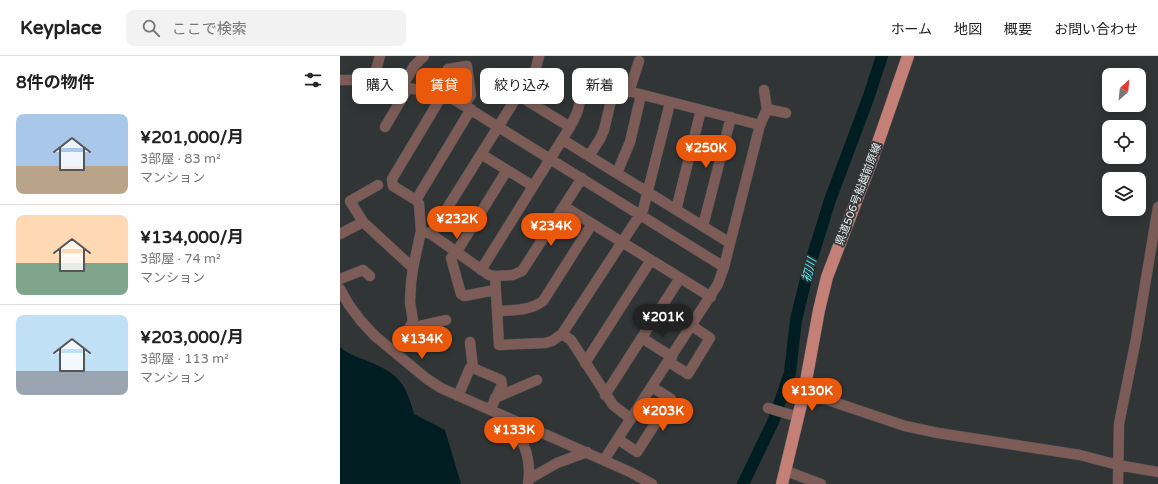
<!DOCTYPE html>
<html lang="ja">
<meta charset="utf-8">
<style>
body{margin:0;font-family:"Varela Round","Noto Sans JP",sans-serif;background:#f2f2f2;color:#222;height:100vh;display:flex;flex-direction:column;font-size:15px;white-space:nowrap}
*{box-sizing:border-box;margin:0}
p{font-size:13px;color:#767676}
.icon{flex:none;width:22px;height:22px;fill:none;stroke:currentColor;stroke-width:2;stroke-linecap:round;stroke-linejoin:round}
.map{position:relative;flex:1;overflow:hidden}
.details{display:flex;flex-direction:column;background:#fff;width:340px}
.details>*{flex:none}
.guide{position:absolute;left:12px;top:12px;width:380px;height:36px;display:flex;gap:8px}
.needle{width:26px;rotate:27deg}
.controls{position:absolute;left:762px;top:12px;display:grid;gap:8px}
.controls a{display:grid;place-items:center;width:44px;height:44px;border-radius:8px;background:#fff;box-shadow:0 2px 10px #0003;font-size:20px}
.price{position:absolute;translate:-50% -34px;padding:0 9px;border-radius:14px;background:#ea580c;color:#fff;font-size:13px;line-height:26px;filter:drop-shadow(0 1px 2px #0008)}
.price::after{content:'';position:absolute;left:50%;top:24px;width:12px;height:9px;margin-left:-6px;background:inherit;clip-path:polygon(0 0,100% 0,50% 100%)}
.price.on{background:#222;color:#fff}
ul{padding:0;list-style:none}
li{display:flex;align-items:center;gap:12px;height:100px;padding:0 16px}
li+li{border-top:1px solid #e0e0e0}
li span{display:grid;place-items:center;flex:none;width:112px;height:80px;border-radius:8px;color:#555}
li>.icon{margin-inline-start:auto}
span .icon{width:48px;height:48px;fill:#fffc;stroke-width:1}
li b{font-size:17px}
h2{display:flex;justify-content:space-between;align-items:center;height:48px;padding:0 16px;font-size:17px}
.tag{padding:0 14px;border-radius:8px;background:#fff;box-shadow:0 2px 10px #0003;font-size:14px;line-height:36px}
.tag.on{background:#ea580c;color:#fff}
header{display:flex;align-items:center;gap:24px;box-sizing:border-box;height:56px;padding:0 20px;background:#fff;border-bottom:1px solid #e0e0e0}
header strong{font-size:19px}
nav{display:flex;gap:22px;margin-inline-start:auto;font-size:14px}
.search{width:280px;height:36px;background:#f2f2f2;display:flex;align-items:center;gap:10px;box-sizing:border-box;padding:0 14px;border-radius:8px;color:#767676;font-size:15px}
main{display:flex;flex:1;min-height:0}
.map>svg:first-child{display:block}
.water{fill:#001e21}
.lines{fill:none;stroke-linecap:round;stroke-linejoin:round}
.river{stroke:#001e21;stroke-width:12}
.minor-casing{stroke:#4f5354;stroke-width:11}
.major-casing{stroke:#4f5354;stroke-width:13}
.minor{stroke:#7d5c57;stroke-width:10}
.major{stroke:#c48077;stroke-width:12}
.labels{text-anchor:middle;stroke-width:3.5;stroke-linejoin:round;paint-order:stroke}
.street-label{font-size:11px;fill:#eef1f1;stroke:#313536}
.water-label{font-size:12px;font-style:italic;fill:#48eaf5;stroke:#313536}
</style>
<header>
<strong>Keyplace</strong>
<div class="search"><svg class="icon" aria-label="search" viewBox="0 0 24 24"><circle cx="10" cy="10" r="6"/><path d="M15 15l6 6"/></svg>ここで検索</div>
<nav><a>ホーム</a><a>地図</a><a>概要</a><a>お問い合わせ</a></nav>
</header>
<main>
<section class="details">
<h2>8件の物件<svg class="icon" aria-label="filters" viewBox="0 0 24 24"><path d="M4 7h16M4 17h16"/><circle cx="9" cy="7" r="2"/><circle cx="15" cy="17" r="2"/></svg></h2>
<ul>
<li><span style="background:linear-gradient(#a9c7e8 65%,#b9a48a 0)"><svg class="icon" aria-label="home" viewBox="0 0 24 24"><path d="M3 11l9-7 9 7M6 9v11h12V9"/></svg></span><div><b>¥201,000/月</b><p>3部屋 · 83 m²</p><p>マンション</p></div></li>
<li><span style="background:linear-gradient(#ffd9b3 60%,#7fa58c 0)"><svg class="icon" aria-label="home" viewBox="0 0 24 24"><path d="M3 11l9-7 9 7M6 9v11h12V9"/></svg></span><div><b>¥134,000/月</b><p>3部屋 · 74 m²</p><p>マンション</p></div></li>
<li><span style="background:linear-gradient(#bfe0f5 70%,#9aa5b1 0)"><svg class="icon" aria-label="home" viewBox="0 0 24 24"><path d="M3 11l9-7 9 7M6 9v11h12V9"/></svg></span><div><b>¥203,000/月</b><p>3部屋 · 113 m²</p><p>マンション</p></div></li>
</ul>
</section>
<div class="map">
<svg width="818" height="428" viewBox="0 0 818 428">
<rect width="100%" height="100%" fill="#313536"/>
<path class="water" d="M0,291C9,299 19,301 30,306C59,318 66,328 74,358L105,374L121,428H0Z"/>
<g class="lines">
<path class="river" d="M403,428L433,366L450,317L456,264L468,215L490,144L529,40L542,0"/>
<defs>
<path id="minor" d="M0,24H33L68,32L92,36L110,41L384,211
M33,24L40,0
M62,31L74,10L84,0
M424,34L427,53
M289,36L299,5
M178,39L230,71
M420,69L427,53L446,57
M45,71L68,32
M223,84L390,187
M141,98L193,130
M249,100L260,83L264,74L274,32
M277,117L290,86L301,39
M38,129L10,145L23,166L73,212
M76,144L131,53
M225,151L371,241
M336,154L361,54
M363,170L391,61
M81,175L91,178L149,219L155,220L159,289L205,287L212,285L222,278L303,154L330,47
M0,178L23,166
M91,178L178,39L194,19L199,0
M141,214L230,71L237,57L245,27L249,25L420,69L384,211L378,228L264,404
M155,220L173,219L182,215L242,122
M0,223L23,214L30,220
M0,233L9,249L21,265L35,280L87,323L101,332L290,416L312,428
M155,234L124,240L121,238L111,202L116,197L167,114
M157,255C173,254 190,255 203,245L252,168
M71,270L75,271L106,264
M222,278L231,284L273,349L291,363
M302,282L332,301
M130,286L133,312
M56,297L73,265L70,246L71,227L73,212L81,175L79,148L76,144L53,130L52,123L103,38L108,13L127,10L131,39L124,49
M329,306L348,318L370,282L352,270
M245,307L311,204
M464,336L565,370L598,377L740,399L778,409L818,416
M265,339L340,222
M118,340L130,312H133L161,324L162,329L150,354
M155,342L197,324
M428,352L458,361
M172,364C174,374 179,381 184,390C189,402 190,415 188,428
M278,383L297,396L331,343L312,331
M446,415L481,428
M189,423L217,407L247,396
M778,428L779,368L796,283L818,151"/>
<path id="major" d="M442,428L464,336L479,254L487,221L532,104L568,0"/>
</defs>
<use href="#minor" class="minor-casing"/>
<use href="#major" class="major-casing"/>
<use href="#minor" class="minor"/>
<use href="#major" class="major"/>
</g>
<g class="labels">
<g class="street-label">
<text transform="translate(518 138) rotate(-69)" y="4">県道506号船越前原線</text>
</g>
<g class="water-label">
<text transform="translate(469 214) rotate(-74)" y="4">初川</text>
</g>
</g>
</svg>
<div class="controls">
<a><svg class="needle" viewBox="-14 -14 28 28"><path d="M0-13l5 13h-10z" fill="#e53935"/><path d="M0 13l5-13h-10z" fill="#767676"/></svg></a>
<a><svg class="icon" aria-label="locate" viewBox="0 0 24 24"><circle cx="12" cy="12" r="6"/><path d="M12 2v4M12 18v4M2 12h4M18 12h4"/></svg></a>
<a><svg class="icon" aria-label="layers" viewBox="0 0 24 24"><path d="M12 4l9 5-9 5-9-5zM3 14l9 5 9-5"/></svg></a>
</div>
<b class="price" style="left:366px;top:113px">¥250K</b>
<b class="price" style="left:117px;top:184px">¥232K</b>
<b class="price" style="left:211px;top:191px">¥234K</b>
<b class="price on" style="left:323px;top:282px">¥201K</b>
<b class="price" style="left:82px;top:304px">¥134K</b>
<b class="price" style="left:472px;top:356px">¥130K</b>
<b class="price" style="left:323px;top:376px">¥203K</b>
<b class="price" style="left:174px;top:395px">¥133K</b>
<div class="guide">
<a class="tag">購入</a>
<a class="tag on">賃貸</a>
<a class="tag">絞り込み</a>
<a class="tag">新着</a>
</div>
</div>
</main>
